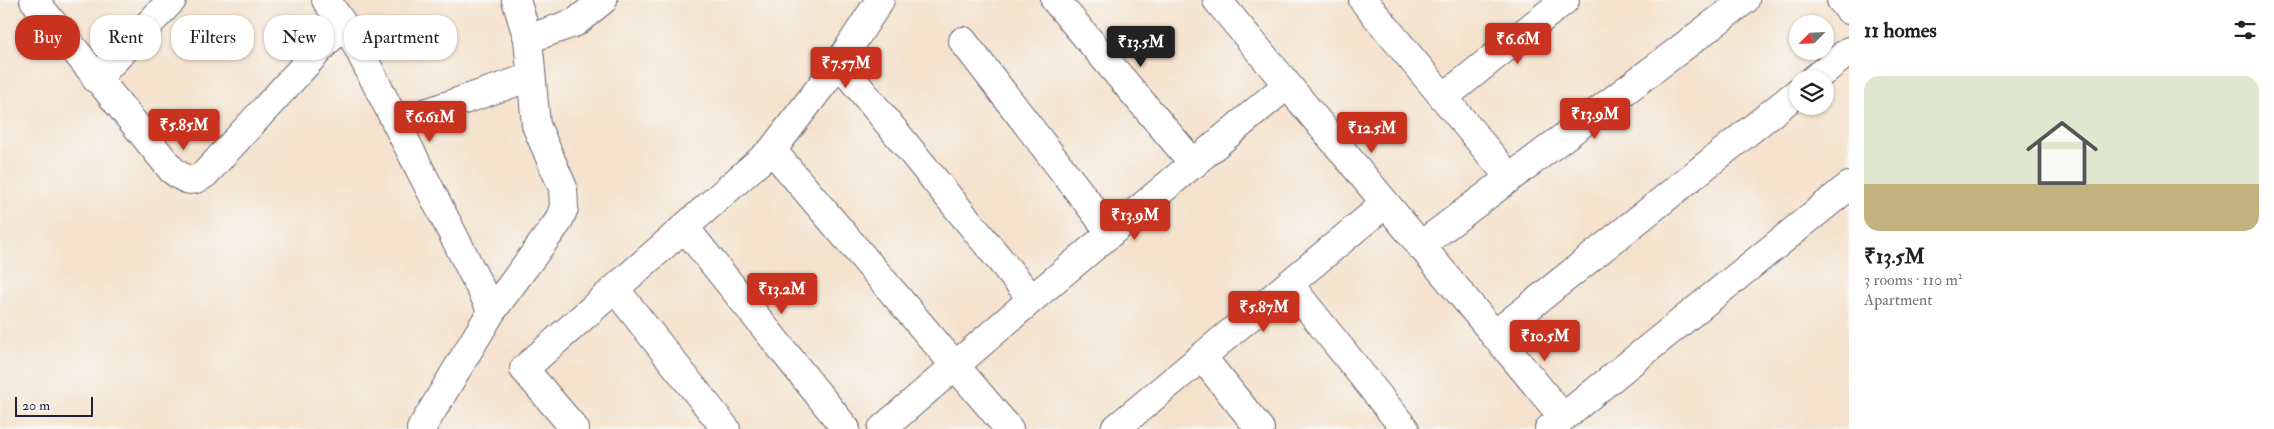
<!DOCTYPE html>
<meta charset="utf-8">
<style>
body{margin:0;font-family:"IM FELL Double Pica",serif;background:#f6f6f6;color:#202124;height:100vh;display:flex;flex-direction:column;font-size:19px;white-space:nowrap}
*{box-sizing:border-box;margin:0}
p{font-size:16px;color:#757577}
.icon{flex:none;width:28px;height:28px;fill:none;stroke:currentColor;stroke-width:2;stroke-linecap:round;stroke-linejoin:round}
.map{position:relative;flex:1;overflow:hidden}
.sheet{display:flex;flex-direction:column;background:#fff;width:425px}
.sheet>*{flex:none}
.hud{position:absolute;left:15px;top:15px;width:475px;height:45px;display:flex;gap:10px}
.needle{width:32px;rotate:246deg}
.fabs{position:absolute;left:1789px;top:15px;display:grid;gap:10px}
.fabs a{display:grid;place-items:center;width:45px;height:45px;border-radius:50%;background:#fff;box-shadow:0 1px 4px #0004;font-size:25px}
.scale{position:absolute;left:15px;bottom:12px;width:78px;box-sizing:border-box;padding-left:5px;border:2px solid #22223b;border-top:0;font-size:14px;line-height:18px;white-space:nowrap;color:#22223b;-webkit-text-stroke:4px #f6f6f2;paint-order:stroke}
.price{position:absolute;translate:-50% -42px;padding:0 11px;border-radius:5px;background:#c8321e;color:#fff;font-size:16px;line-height:32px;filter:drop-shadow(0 1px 2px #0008)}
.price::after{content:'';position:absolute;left:50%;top:30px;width:15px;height:11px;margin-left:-8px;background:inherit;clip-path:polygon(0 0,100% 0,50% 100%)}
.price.on{background:#222;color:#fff}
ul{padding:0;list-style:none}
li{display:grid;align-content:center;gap:10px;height:265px;padding:0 15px}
li span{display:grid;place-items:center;height:155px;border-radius:15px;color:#555}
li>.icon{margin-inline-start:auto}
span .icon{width:90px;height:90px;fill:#fffc;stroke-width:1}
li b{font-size:21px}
h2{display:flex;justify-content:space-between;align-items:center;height:60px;padding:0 15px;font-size:21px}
.pill{padding:0 18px;border-radius:20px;background:#fff;box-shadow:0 1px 4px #0004;font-size:18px;line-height:45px}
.pill.on{background:#c8321e;color:#fff}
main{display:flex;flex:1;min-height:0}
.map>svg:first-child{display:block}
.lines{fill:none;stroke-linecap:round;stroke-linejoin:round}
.minor-casing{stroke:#6c656e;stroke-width:30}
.minor{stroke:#fff;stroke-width:28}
</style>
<main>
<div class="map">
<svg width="1849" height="429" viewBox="0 0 1849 429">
<rect width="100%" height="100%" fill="#f6f6f2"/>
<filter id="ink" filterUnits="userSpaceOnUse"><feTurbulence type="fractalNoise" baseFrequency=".02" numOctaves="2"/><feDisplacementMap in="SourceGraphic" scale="10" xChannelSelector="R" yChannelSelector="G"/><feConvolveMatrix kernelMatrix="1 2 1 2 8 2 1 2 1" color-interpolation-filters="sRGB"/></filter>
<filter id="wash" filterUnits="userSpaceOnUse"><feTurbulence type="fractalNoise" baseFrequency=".0096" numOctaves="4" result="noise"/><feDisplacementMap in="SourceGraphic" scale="20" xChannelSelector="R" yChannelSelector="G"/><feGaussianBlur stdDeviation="1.12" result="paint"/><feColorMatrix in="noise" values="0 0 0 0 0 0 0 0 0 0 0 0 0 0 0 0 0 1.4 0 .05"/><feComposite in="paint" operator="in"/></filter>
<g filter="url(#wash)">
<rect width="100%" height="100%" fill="#f5e2cd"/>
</g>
<g filter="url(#ink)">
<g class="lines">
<defs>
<path id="minor" d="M34,0L172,170C185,180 191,184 205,174L343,24
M326,0L354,40L492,311
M1055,0L1194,164
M1217,0L1563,417
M1363,0L1510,178
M1841,0L1849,10
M528,39L576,22L603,0
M963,41L1111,233
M839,63L1032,299
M96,79L172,0
M1814,79L1849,51
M1444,97L1565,0
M396,123L531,77
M772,150L1009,429
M685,228L846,429
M1420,246L1745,0
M1289,284L1405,429
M615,289L726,429
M1494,335L1798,92
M1202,357L1260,429
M421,429L492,311L558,222L564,208L563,188L536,125L528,39L516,0
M575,429L524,369L772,150L839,63L880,0
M882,429L1032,299L1287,85
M1115,429L1385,204
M1549,429L1849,186"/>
</defs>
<use href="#minor" class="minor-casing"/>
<use href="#minor" class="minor"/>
</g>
</g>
</svg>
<div class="fabs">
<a><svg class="needle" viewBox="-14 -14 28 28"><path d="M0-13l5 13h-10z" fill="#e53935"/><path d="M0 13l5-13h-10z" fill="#757577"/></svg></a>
<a><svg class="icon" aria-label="layers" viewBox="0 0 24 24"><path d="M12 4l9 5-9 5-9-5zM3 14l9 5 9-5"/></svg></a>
</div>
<div class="scale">20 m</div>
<b class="price" style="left:1518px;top:65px">₹6.6M</b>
<b class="price on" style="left:1141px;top:68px">₹13.5M</b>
<b class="price" style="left:846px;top:89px">₹7.57M</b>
<b class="price" style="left:1595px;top:140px">₹13.9M</b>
<b class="price" style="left:430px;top:143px">₹6.61M</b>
<b class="price" style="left:184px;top:151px">₹5.85M</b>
<b class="price" style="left:1372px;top:154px">₹12.5M</b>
<b class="price" style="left:1135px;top:241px">₹13.9M</b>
<b class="price" style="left:782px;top:315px">₹13.2M</b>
<b class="price" style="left:1264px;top:333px">₹5.87M</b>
<b class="price" style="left:1545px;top:362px">₹10.5M</b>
<div class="hud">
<a class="pill on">Buy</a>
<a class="pill">Rent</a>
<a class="pill">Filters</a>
<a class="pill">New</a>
<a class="pill">Apartment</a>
</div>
</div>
<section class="sheet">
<h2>11 homes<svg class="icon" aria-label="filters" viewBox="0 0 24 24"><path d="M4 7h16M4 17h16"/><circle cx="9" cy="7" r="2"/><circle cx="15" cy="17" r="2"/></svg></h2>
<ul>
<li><span style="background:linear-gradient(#dfe7d0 70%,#c2b280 0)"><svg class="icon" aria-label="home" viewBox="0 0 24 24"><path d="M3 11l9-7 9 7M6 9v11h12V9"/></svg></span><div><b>₹13.5M</b><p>3 rooms · 110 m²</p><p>Apartment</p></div></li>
</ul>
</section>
</main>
